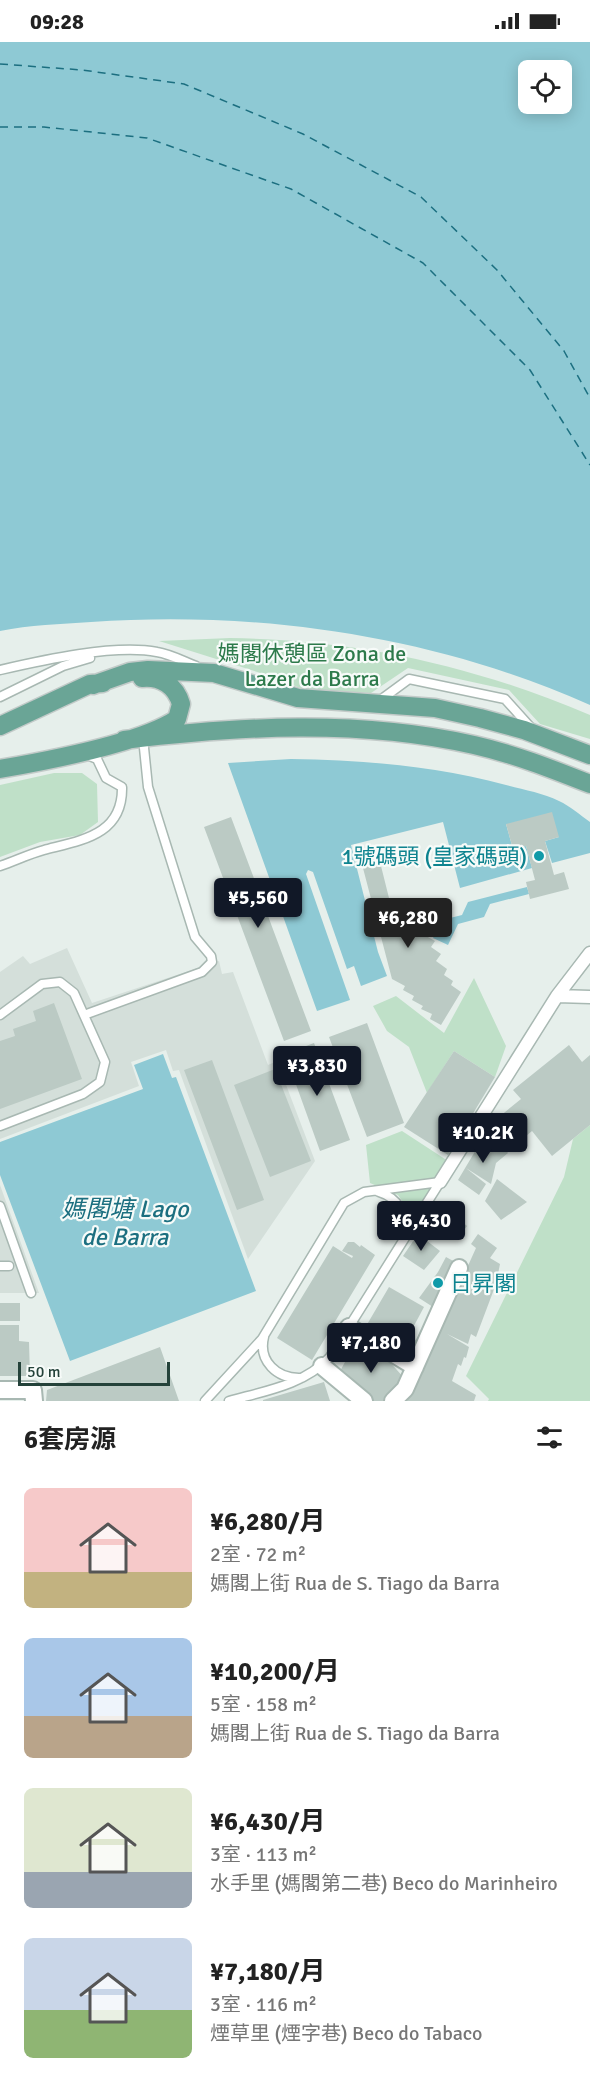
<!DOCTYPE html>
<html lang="zh">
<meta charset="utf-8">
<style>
body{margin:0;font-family:Signika,"Noto Sans SC",sans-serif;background:#f6f6f6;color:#222;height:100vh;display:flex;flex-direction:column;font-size:22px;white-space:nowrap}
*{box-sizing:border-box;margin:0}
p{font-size:20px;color:#767676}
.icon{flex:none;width:33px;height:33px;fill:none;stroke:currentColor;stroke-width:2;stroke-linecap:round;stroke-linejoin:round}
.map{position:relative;height:1359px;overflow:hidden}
.panel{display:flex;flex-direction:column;background:#fff;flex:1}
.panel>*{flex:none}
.buttons{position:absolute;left:518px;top:18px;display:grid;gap:12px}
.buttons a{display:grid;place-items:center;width:54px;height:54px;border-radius:9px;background:#fff;box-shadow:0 3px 15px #0003;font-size:30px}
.scale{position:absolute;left:18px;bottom:15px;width:152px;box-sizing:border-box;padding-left:6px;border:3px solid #24423a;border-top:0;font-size:16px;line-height:21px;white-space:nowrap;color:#24423a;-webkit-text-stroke:4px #f7fbf9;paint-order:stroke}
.price{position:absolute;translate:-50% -51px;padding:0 14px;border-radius:6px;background:#111827;color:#fff;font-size:20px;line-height:39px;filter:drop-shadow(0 2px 3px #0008)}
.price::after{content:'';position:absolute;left:50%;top:36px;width:18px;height:14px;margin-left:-9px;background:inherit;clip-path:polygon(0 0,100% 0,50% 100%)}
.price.on{background:#222;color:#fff}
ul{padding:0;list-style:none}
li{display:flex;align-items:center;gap:18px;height:150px;padding:0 24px}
li span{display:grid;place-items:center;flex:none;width:168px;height:120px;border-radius:9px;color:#555}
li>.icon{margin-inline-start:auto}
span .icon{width:72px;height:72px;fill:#fffc;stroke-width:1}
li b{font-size:26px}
h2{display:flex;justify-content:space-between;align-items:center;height:72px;padding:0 24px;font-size:26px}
.status{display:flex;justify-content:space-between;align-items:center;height:42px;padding:0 30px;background:#fff;direction:ltr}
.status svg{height:16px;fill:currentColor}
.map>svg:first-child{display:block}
.built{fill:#d4dfda}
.green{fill:#bfe0c8}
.water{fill:#8ec9d4;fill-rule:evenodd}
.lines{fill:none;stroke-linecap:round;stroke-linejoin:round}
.ferry{stroke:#1c6f80;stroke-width:1.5;stroke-dasharray:8 6;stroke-linecap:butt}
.building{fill:#bbcac4}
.service-casing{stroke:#a8b8b2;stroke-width:11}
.pedestrian-casing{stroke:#a8b8b2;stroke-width:15}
.minor-casing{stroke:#a8b8b2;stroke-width:20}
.primary-casing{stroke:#c2cac8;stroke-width:21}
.service{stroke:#fff;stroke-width:8}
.pedestrian{stroke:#fff;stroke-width:12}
.minor{stroke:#fff;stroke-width:16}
.primary{stroke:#6aa596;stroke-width:18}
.culture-dot{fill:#0f9aa8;stroke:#f7fbf9;stroke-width:2}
.labels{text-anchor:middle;stroke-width:4.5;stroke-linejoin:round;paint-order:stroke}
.park-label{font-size:22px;fill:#2d7a4b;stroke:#f7fbf9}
.culture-label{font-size:22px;fill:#0d838f;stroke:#f7fbf9;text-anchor:end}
.water-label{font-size:24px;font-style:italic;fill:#1c6f80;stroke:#f7fbf9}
</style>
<div class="status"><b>09:28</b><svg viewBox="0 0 49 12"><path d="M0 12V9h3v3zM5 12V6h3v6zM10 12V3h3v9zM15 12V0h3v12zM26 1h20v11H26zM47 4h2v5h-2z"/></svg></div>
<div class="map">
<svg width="590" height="1359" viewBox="0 0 590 1359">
<rect width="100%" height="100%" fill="#e6efeb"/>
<path class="built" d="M67,906L92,961L219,919L222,932L233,930L268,1023L277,1019L315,1119L248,1217L179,1028L173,1029L166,1008L131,1020L139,1044L0,1097V930L23,914L30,922Z
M0,1143L39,1251H0Z"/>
<path class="green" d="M230,596C358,598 472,623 590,673V697L540,682L509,648L408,626L371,651L303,647L267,633L159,599Z
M54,731H82L97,742L98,780L80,793L40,800L0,815V743Z
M474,936L506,1004L495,1035L454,1009L427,1051L409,1005L387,989L373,964L396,954L444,991Z
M590,1083V1359H488L489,1357L466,1334L564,1135L573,1097Z
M402,1089L448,1119L413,1175L398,1153L370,1141L366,1103Z"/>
<path class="water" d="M0,0H590V663C435,594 259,568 91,580C60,582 30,583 0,589ZM528,28H561V62H528Z
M291,717C364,718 435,724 506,743C524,748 543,751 559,759C570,764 580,773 590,780V811L552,821L545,799L559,795L506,782L513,807L526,804L532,826L460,846L443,780L351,803L378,910L387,934L361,944L354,924L347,927L313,830L308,828L306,832L350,958L317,969L228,721Z
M527,845L529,852L490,862L484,875L458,882L448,903L433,896L436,890L431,888L434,880L462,873L468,860Z
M163,1012L172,1036L176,1035L256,1249L70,1319L0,1133V1100L143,1047L134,1023Z"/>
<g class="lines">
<path class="ferry" d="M0,22L82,28L184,42L303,92L421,155L497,228L564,309L590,356
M0,85H44L147,96L291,147L423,221L530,328L590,423"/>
</g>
<path class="building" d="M552,770L559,795L545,799L554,833L564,830L569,847L530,857L526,840L535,838L526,804L513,807L506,782Z
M231,775L311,989L284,999L204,785Z
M376,804L394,876L435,899L431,905L441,912L436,919L447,927L444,933L453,939L451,943L461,950L441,983L430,977L432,972L421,967L423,964L412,958L414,954L403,948L405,944L392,937L358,807Z
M54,961L82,1037L0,1067V999L15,994L13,987L36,979L33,969Z
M367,981L404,1081L367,1095L329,995Z
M314,1001L350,1098L320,1109L285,1012Z
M569,1003L582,1020L590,1013V1083L552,1114L532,1089L514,1104L494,1079L521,1057L513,1048Z
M454,1009L495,1035L448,1113L404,1085Z
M212,1018L264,1158L237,1168L184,1028Z
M275,1027L311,1119L270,1135L234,1043Z
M494,1092L508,1111L496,1121L491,1142L466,1126L486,1142L479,1153L458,1138L483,1096L485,1099Z
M497,1137L527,1160L501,1178L485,1159Z
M442,1162L467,1184L459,1195L432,1176Z
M418,1192L440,1209L424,1228L403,1214Z
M478,1192L497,1206L490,1216L500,1222L496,1242L476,1295L471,1292L468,1302L447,1292L469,1305L466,1316L464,1315L461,1324L458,1322L452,1339L476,1353L474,1359H407L476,1206L471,1202Z
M348,1200H354L360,1205L361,1203L375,1213L312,1318L277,1296L333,1204L352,1216L353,1214L342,1209Z
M446,1215L455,1220L433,1265L419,1256L438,1230Z
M389,1245L424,1265L409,1293L420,1301L411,1319L362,1291Z
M0,1261H20V1279H0Z
M0,1283H19V1299L29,1300L30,1334H0Z
M356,1300L388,1318L405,1337L386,1359H371L339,1331Z
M160,1305L179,1359H46L47,1348Z
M324,1340L330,1359H263V1358Z"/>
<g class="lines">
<defs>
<path id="service" d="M0,628C43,618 114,602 157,610C170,612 183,619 196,624
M0,655L63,624L90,616
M379,659L409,637L505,657L532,687
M0,824C15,819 29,812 44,808C82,798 123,793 122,745L106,736L97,717L87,713
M0,973L42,942L60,940L74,951L105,1020L100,1040L83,1052L0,1084
M84,973L202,930L212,920L211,914L195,895L148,745L143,696
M379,1150C399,1156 407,1173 405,1193
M0,1164L31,1251
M0,1224H9
M264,1295C258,1319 277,1337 301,1336
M205,1359L262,1297L344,1161L364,1150L440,1140
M229,1359C265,1349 304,1343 330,1315L440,1140"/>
<path id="pedestrian" d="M557,954L590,955
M440,1140L557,954L590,911"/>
<path id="minor" d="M349,1285L415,1325
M322,1324L364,1359
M0,1348H33L34,1359
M393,1359L405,1347L459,1226"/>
<path id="primary" d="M93,643L130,630L148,628L214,631L298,656L435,666L480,676L524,688L590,713
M0,684L90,642L103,641
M124,698C239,684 360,677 474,703C514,712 552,727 590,742
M0,727C46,719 139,702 177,677L181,662C176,644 161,634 142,636"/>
</defs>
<use href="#service" class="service-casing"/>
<use href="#pedestrian" class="pedestrian-casing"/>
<use href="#minor" class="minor-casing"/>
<use href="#primary" class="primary-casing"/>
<use href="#service" class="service"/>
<use href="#pedestrian" class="pedestrian"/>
<use href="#minor" class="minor"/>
<use href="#primary" class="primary"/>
</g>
<g class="culture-dot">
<circle cx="539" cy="814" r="6"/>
<circle cx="438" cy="1241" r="6"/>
</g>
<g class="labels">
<g class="park-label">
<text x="312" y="619">媽閣休憩區 Zona de<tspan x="312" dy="25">Lazer da Barra</tspan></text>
</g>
<g class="culture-label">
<text x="527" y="822">1號碼頭 (皇家碼頭)</text>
<text x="450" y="1249" text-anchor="start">日昇閣</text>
</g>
<g class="water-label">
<text x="125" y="1175">媽閣塘 Lago<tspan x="125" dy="28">de Barra</tspan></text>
</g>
</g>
</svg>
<div class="buttons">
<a><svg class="icon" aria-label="locate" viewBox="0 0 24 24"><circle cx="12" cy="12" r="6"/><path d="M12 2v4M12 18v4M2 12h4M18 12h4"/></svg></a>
</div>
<div class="scale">50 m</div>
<b class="price" style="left:258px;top:887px">¥5,560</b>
<b class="price on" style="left:408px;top:907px">¥6,280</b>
<b class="price" style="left:317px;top:1055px">¥3,830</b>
<b class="price" style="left:483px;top:1122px">¥10.2K</b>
<b class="price" style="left:421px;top:1210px">¥6,430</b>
<b class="price" style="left:371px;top:1332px">¥7,180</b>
</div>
<section class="panel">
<h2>6套房源<svg class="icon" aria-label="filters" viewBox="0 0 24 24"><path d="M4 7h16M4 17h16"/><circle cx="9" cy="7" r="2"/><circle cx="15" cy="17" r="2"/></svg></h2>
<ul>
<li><span style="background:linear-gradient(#f6c9c9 70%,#c2b280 0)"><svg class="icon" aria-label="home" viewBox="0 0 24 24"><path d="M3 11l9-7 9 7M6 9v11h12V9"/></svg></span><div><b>¥6,280/月</b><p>2室 · 72 m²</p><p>媽閣上街 Rua de S. Tiago da Barra</p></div></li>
<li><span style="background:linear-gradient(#a9c7e8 65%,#b9a48a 0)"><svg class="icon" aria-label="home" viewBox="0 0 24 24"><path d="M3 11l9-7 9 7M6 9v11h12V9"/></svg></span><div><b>¥10,200/月</b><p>5室 · 158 m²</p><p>媽閣上街 Rua de S. Tiago da Barra</p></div></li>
<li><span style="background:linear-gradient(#dfe7d0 70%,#9aa5b1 0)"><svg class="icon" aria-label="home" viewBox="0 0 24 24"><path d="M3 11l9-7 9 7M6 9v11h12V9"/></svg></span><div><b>¥6,430/月</b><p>3室 · 113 m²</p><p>水手里 (媽閣第二巷) Beco do Marinheiro</p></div></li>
<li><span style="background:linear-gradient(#c9d6e8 60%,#8fb573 0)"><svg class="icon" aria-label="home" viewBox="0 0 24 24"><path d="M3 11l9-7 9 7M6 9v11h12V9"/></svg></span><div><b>¥7,180/月</b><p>3室 · 116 m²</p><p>煙草里 (煙字巷) Beco do Tabaco</p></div></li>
</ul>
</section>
